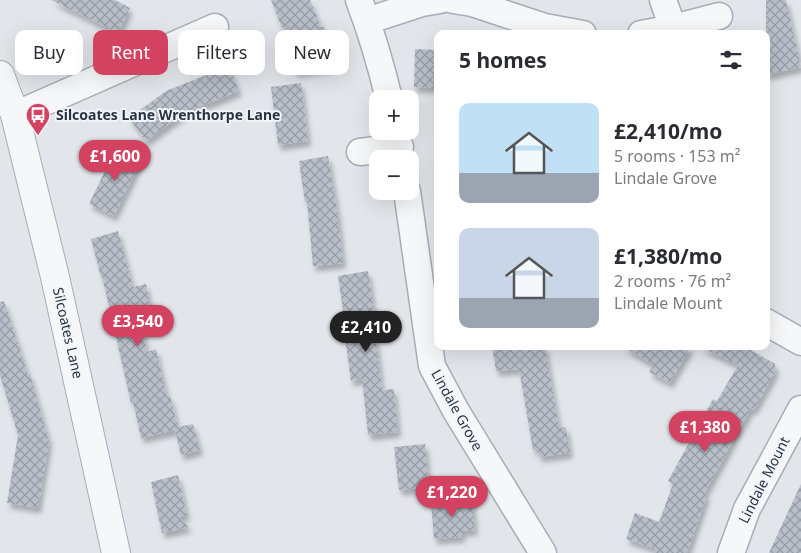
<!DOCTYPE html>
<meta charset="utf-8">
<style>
body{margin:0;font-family:"Noto Sans",sans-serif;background:#f2f2f3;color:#2b2b33;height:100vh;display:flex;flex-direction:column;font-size:19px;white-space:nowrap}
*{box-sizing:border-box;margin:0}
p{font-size:16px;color:#7c7c81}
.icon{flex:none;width:28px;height:28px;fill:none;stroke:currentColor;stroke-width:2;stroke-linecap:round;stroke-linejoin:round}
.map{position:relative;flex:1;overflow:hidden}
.details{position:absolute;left:434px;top:30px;width:336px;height:320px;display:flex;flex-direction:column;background:#fff;border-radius:10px;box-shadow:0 5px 20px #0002}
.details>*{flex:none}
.banner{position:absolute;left:15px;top:30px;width:344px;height:45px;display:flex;gap:10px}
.controls{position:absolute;left:369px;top:90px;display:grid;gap:10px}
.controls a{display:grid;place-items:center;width:50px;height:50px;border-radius:10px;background:#fff;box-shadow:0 5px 20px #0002;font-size:25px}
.price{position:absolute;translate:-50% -42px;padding:0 11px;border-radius:18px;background:#d34361;color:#fff;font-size:16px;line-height:32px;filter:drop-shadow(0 1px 2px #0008)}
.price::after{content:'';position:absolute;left:50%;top:30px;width:15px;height:11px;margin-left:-8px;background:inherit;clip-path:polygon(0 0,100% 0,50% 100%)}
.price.active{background:#222;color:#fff}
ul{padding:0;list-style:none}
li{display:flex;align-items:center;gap:15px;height:125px;padding:0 25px}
li span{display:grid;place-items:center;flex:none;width:140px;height:100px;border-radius:10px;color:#555}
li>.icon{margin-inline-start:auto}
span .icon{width:60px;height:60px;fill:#fffc;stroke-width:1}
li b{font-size:21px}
h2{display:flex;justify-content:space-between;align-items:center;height:60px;padding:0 25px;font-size:21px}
.pill{padding:0 18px;border-radius:10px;background:#fff;box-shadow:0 5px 20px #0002;font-size:18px;line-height:45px}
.pill.active{background:#d34361;color:#fff}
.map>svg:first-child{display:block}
.building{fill:url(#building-cross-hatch);filter:url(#shadow)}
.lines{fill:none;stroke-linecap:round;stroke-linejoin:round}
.minor-casing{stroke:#a7adb6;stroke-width:29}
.tertiary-casing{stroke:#a7adb6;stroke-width:30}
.minor{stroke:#f5f7f9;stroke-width:26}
.tertiary{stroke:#f5f7f9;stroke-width:28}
.labels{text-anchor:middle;stroke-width:4;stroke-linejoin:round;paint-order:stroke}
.poi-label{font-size:14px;font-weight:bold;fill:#293444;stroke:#f2f5f8;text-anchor:start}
.street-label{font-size:14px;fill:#293444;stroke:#f2f5f8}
</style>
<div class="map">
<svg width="801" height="553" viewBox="0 0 801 553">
<defs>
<pattern id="building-cross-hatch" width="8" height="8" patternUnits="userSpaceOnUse" patternTransform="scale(1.25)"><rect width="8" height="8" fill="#b9bfc9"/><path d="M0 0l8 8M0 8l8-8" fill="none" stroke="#969ca5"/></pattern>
<filter id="shadow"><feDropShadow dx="3" dy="5.5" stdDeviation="2.5" flood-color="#0004"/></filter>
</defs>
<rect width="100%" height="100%" fill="#e2e6eb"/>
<path class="building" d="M51,0H115L130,8L118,33Z
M271,0H310L321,27H325L330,67L295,72L289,25L282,28Z
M766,0H786L801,67L766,75Z
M415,49L438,50V88L414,87Z
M229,66L239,91L184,113L146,141L129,118L166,91Z
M301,83L308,141L278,145L271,87Z
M116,148L141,160L114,216L89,204Z
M328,156L338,216L343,263L313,266L307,202H305L299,161Z
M118,231L133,287L146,284L150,304L138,307L147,352L156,349L167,397L170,396L178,427L193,424L200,450L181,455L175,430L141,438L133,402L131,403L102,276L101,277L91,239Z
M368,271L375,316H373L382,390L394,389L398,432L368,435L362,379L351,381L345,337H347L338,276Z
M4,301L28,375L30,374L49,441L38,508L7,503L18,435L0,375V302Z
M492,346H545L559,428L566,427L570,453L539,457L538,450H533L519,369L496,371Z
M622,346H691L670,383L649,372L654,365Z
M699,346H744L775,364V372L754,410L751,408L704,494L707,495L687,553H655L656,549L626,539L635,513L659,522L673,484L668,481L713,399L717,401L738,365Z
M425,444L429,487L399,490L394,447Z
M178,475L187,515L179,517L189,527L162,533L151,482Z
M801,484V553H769L780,529Z
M472,499L475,530L462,531V537L434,539L431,503Z"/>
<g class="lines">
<defs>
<path id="minor" d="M359,0C371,32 381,65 389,99
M453,0L472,3L545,27L583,34
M663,0L673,28
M367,21L422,3L440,0
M641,34L673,28L719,16
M15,115L215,27
M360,152L400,147
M407,191L432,366L456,411L543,553
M766,322L801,342
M731,553L747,509L801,409"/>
<path id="tertiary" d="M0,75L15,115L55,277L116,553"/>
</defs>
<use href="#minor" class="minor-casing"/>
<use href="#tertiary" class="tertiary-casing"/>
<use href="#minor" class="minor"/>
<use href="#tertiary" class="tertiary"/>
</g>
<defs>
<symbol id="bus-pin" viewBox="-11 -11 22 30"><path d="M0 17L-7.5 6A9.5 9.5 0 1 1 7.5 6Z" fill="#d34361" stroke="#f2f5f8"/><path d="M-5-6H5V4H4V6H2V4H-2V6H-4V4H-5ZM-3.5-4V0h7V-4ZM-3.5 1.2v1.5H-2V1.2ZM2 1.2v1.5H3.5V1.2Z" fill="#fff"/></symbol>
</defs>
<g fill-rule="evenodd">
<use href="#bus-pin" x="24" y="101" width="28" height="38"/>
</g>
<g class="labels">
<g class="poi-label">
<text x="56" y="120">Silcoates Lane Wrenthorpe Lane</text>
</g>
<g class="street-label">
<text transform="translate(68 333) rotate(77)" y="5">Silcoates Lane</text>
<text transform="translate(457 410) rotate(61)" y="5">Lindale Grove</text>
<text transform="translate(764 480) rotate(-63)" y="5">Lindale Mount</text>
</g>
</g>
</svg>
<div class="controls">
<a>+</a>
<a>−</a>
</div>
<b class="price" style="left:115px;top:182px">£1,600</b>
<b class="price" style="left:138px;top:347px">£3,540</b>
<b class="price active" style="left:366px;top:353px">£2,410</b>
<b class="price" style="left:705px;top:453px">£1,380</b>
<b class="price" style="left:452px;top:518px">£1,220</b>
<div class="banner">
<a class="pill">Buy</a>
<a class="pill active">Rent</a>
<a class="pill">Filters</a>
<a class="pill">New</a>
</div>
<section class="details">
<h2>5 homes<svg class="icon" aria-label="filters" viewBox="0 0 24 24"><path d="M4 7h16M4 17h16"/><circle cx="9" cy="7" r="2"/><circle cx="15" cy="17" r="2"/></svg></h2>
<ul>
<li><span style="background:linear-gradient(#bfe0f5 70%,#9aa5b1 0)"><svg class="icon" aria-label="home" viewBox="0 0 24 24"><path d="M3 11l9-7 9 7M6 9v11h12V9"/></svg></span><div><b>£2,410/mo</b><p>5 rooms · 153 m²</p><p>Lindale Grove</p></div></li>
<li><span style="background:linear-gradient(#c9d6e8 70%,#9aa5b1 0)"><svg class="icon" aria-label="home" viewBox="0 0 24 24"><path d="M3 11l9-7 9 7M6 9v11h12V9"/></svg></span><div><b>£1,380/mo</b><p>2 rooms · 76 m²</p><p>Lindale Mount</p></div></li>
</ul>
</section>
</div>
